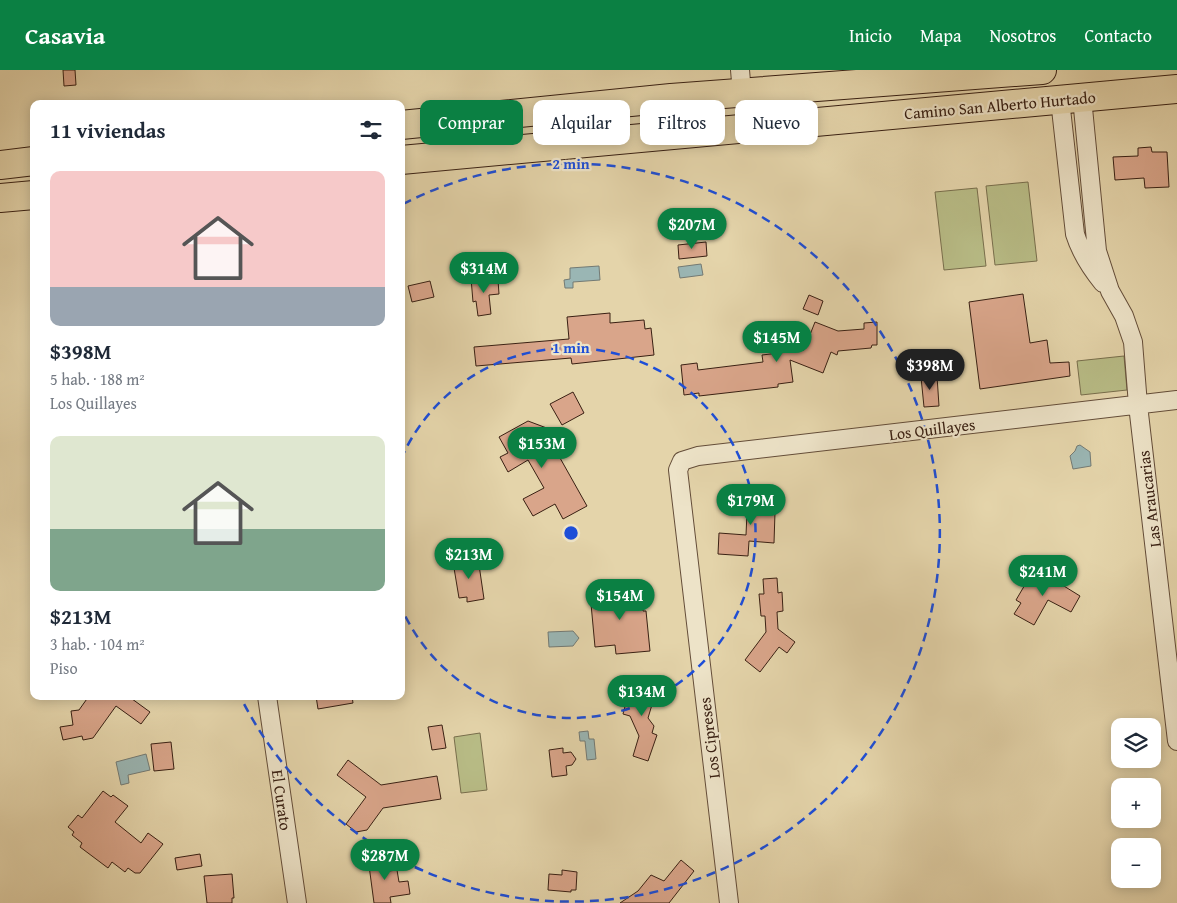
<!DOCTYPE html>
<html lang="es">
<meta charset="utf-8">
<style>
body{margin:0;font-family:"Gentium Book Plus",serif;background:#f2f2f3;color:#1f2937;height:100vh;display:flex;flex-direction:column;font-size:19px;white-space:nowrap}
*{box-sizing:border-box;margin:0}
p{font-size:16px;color:#747a83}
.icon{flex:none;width:28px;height:28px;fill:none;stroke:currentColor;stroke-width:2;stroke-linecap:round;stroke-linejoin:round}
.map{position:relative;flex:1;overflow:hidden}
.sheet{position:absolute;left:30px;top:30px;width:375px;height:600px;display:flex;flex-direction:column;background:#fff;border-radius:10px;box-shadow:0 2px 12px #0003}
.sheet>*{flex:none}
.banner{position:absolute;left:420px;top:30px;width:475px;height:45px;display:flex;gap:10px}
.buttons{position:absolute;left:1111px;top:648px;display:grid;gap:10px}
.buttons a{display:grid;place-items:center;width:50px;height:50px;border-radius:10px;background:#fff;box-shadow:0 2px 12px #0003;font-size:25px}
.price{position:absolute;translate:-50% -42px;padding:0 11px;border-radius:18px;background:#0b8043;color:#fff;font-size:16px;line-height:32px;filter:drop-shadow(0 1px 2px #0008)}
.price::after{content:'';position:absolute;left:50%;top:30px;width:15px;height:11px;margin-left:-8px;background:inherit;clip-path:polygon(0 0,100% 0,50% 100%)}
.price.active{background:#222;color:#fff}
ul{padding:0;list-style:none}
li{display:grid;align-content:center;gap:10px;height:265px;padding:0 20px}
li span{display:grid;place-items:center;height:155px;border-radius:10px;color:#555}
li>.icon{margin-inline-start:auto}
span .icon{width:90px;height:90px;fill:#fffc;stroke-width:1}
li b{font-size:21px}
h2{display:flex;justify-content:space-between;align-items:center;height:60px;padding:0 20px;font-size:21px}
.chip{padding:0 18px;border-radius:10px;background:#fff;box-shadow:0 2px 12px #0003;font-size:18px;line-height:45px}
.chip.active{background:#0b8043;color:#fff}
header{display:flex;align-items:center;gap:30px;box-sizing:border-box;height:70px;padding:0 25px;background:#0b8043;color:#fff}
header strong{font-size:24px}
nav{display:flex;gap:28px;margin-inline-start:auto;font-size:18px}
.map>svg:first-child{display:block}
.green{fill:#b8bc86;stroke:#786e4c}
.water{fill:#9ab6b4;stroke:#737a74}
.building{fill:#d9a58a;stroke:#392013}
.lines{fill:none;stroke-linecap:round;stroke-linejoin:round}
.minor-casing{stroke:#644d39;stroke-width:20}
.primary-casing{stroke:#392013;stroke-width:30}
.minor{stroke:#ede3c8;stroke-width:18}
.primary{stroke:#e4d4aa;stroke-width:28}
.ring{fill:none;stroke:#1d4ed8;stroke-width:2.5;stroke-dasharray:9 6}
.labels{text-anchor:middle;stroke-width:4.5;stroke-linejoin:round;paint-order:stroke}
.street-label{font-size:16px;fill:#392013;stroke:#ede3c8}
.centre{fill:#1d4ed8;stroke:#ede3c8;stroke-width:2.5}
.ring-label{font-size:15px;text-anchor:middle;font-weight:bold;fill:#1d4ed8;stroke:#ede3c8;stroke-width:4.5;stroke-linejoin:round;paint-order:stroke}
</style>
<header>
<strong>Casavia</strong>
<nav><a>Inicio</a><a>Mapa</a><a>Nosotros</a><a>Contacto</a></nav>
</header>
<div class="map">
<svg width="1177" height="833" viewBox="0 0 1177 833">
<rect width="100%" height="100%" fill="#e4d4aa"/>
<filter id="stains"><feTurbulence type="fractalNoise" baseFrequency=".004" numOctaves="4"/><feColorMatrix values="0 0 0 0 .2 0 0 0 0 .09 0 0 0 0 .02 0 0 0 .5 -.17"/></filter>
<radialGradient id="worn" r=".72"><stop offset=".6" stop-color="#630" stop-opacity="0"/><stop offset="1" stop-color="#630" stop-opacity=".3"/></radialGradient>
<path class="green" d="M1028,112L1037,191L995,195L986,116Z
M977,118L986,196L944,200L935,122Z
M1124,286L1127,320L1081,325L1077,291Z
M480,663L487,720L461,723L454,667Z"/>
<path class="water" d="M701,194L703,205L680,208L678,197Z
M599,196L600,210L573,212V218H565L564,210L570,209V198Z
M1080,375L1090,382L1091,396L1073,399L1070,386L1075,381L1077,376Z
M573,561L579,568L573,576L549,577L548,562Z
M588,661L589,669H594L596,689L587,690L585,671H580L579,662Z
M146,684L150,700L128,705L129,713L121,715L116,692Z"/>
<path class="building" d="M63,0H75L76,15L64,16Z
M1151,77L1152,82H1167L1169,117L1145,118L1144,108L1115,110L1113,87L1138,86V78Z
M706,172L707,186L679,189L678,175Z
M488,206L489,211L498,210L499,224L489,225L491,244L478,246L476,231L473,232L471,208Z
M430,211L434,227L412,232L408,216Z
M1023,224L1030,273L1047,270L1050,293L1069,292L1070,306L980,319L969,232Z
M809,225L823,231L818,245L803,239Z
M610,243V253L644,250L645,259L651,258L654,285L572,294L571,288L476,296L474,277L569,269L567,247Z
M815,252L838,261L864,259V253L877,252V275H872L871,278L838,281L837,285L831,282L823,303L790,290L793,312L778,314V317L699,326V323L684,325L681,295L697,293L698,300L763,292L762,285L804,280Z
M937,306L939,336L924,337L921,307Z
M573,322L584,343L562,355L550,334Z
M528,351L552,360L546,363L587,436L563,449L555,434L533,446L523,429L544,418L528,390L508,402L500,387L508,383L499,367Z
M748,420L769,421V442H775L774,473L749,471L748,486L718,484L719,463L746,465Z
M478,488L484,529L467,532V527L459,528L453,492Z
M1038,500L1080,526L1071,542L1048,530L1034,555L1014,544L1021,533L1016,530L1026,513L1030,515Z
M777,508L778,523L782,522L783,541L777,542L778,559L795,572L787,583L779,577L760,602L745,590L766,562L765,546H761L759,524H764L763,509Z
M641,518L643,541H646L650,581L616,584L615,575L595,577L590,523Z
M632,610L657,618L648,648L654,656L652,663L657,665L648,691L633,686L639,666L630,646L623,644Z
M89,626H128L150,642L141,654L116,636L93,668L83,670L82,666L63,670L60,657L73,655L71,641L79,640Z
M316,626H352L353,633L318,639Z
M442,655L446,678L432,680L428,657Z
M171,672L174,699L154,701L151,674Z
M563,678V683L571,682L576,689L572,695L566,696L567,705L552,707L549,680Z
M348,690L381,715L437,706L441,729L383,738L367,760L356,762L346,754L366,727L337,705Z
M103,721L111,727L113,725L128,736L115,752L141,773L148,763L163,774L140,803H135L128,798L125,802L112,792L108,798L80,777L82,773L72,765L74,762L68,757L78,745L82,748Z
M200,784L202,796L177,800L175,788Z
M387,785L389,801L397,800L399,812L408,811L410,824L390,827L391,833H374L368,788Z
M681,790L694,801L669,833H620L638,821L651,805L664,811Z
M562,800L577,802L576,820H571V822L548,820L549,804L562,805Z
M232,804L234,828H232V833H207L204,806Z"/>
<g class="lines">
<defs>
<path id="minor" d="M740,0L742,23
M1082,28L1097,181L1110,221L1124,246L1133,272L1138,335L1177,671
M1060,30L1075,164C1081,183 1090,197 1103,213
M267,626L297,833
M729,833L678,400L682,391L698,386L1177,330"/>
<path id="primary" d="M401,55L671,28L1042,0
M401,90L1177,19
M0,95L34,91
M0,128L34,125"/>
</defs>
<use href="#minor" class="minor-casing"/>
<use href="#primary" class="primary-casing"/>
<use href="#minor" class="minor"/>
<use href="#primary" class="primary"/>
</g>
<g class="ring">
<path d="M401 389A185 185 0 1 1 401 537"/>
<path d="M403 134A369 369 0 1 1 241 628"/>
</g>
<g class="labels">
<g class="street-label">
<text transform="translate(1000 35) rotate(-5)" y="6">Camino San Alberto Hurtado</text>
<text transform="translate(932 359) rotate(-7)" y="6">Los Quillayes</text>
<text transform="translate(1149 429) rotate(-97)" y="6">Las Araucarias</text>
<text transform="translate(709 668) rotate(-97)" y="6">Los Cipreses</text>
<text transform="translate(282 730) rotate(82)" y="6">El Curato</text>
</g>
</g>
<circle cx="571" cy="463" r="8" class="centre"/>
<g class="ring-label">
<text x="571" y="99">2 min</text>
<text x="571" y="283">1 min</text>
</g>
<rect width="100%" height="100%" filter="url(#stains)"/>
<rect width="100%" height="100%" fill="url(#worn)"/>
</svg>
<div class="buttons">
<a><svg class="icon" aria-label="layers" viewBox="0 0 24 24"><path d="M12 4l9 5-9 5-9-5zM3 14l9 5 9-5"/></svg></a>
<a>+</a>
<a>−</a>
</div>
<b class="price" style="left:692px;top:180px">$207M</b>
<b class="price" style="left:484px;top:224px">$314M</b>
<b class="price" style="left:777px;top:293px">$145M</b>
<b class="price active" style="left:930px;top:321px">$398M</b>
<b class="price" style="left:542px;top:399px">$153M</b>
<b class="price" style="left:751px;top:456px">$179M</b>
<b class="price" style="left:469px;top:510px">$213M</b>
<b class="price" style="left:1043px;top:527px">$241M</b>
<b class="price" style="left:620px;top:551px">$154M</b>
<b class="price" style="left:642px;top:647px">$134M</b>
<b class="price" style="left:385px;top:811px">$287M</b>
<div class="banner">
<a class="chip active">Comprar</a>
<a class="chip">Alquilar</a>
<a class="chip">Filtros</a>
<a class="chip">Nuevo</a>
</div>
<section class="sheet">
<h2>11 viviendas<svg class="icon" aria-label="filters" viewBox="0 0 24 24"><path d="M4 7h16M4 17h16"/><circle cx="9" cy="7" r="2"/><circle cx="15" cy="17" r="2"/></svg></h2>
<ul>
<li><span style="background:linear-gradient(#f6c9c9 75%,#9aa5b1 0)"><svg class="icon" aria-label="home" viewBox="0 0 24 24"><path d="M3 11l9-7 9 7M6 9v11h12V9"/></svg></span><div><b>$398M</b><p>5 hab. · 188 m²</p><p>Los Quillayes</p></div></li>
<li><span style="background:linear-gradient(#dfe7d0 60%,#7fa58c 0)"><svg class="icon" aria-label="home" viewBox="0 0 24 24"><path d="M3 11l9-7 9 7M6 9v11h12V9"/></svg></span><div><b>$213M</b><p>3 hab. · 104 m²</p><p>Piso</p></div></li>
</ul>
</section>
</div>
